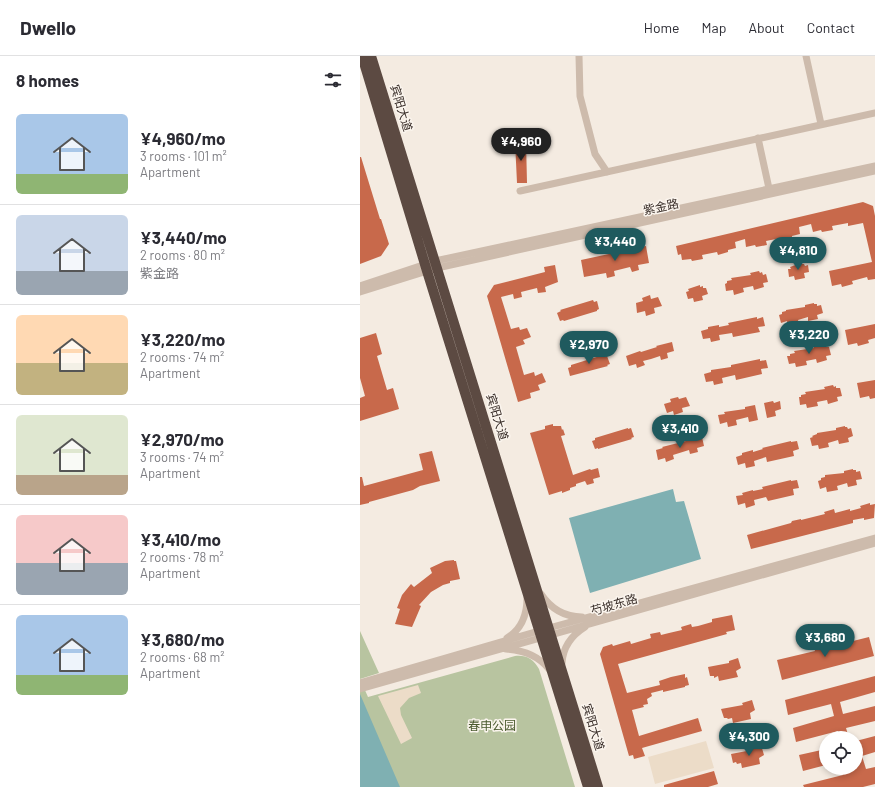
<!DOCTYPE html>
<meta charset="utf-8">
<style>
body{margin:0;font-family:Barlow,"Noto Sans SC",sans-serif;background:#f2f2f3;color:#2b2b33;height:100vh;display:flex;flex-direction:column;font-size:15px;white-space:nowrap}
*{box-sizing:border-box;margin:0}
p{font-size:13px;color:#7c7c81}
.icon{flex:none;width:22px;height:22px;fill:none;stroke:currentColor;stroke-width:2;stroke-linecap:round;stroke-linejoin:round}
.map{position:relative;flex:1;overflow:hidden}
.side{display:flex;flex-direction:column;background:#fff;width:360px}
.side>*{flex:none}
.buttons{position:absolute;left:459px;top:675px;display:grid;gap:8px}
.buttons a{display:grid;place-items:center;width:44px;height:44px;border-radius:50%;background:#fff;box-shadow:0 2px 6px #0003;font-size:20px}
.price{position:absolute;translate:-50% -34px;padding:0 9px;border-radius:14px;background:#1f5a5e;color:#fff;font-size:13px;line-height:26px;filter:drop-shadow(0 1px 2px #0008)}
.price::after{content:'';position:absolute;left:50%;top:24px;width:12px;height:9px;margin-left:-6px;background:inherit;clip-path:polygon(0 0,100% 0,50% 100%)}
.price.current{background:#222;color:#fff}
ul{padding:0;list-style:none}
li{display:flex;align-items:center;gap:12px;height:100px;padding:0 16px}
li+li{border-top:1px solid #e1e1e2}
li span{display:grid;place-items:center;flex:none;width:112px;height:80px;border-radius:6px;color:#555}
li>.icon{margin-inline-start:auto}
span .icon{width:48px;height:48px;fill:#fffc;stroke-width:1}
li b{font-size:17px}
h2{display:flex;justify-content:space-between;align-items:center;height:48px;padding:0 16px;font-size:17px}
header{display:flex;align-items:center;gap:24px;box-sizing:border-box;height:56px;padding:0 20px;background:#fff;border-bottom:1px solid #e1e1e2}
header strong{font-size:19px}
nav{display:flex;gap:22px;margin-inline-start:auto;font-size:14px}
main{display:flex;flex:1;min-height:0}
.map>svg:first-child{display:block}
.green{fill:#b8c4a0}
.plaza{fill:#ecdcc8}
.water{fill:#7fb0b2}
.building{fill:#c8694b}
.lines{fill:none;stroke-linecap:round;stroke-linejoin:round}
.minor{stroke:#cdbbac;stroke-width:7}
.highway{stroke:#5c4a42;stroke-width:10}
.labels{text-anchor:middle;stroke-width:3;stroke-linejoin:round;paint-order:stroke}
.street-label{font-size:12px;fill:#3b302b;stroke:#fbf5ee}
.park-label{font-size:12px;fill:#4a5a2e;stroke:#fbf5ee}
</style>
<header>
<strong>Dwello</strong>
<nav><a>Home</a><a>Map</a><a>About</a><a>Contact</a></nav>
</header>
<main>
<section class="side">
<h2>8 homes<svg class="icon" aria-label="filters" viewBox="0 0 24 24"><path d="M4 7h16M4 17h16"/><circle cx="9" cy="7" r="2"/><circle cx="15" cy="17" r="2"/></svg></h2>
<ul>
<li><span style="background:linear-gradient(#a9c7e8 75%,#8fb573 0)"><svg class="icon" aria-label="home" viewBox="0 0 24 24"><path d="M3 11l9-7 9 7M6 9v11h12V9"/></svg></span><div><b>¥4,960/mo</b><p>3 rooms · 101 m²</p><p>Apartment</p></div></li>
<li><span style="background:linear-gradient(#c9d6e8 70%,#9aa5b1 0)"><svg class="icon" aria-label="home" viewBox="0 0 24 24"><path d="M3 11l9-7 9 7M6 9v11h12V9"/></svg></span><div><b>¥3,440/mo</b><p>2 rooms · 80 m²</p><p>紫金路</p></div></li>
<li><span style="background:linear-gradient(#ffd9b3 60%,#c2b280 0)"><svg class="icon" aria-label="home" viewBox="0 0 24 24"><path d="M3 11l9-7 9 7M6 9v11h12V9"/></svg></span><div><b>¥3,220/mo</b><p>2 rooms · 74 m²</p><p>Apartment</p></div></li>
<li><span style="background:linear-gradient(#dfe7d0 75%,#b9a48a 0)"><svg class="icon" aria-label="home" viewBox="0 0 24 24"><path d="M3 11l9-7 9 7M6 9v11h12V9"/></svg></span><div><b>¥2,970/mo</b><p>3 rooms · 74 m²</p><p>Apartment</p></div></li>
<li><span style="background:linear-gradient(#f6c9c9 60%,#9aa5b1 0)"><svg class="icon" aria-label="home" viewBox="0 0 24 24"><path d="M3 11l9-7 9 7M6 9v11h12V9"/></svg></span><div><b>¥3,410/mo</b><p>2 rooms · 78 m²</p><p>Apartment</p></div></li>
<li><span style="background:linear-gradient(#a9c7e8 75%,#8fb573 0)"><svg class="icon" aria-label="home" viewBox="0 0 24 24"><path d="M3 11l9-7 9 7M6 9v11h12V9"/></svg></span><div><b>¥3,680/mo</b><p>2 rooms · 68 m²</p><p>Apartment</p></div></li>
</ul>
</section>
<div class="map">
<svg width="515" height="731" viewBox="0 0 515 731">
<rect width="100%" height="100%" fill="#f4ebe1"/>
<path class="green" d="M0,575L19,617L0,623L8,641L155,600C167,599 173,603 179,613L215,731H0Z"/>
<path class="plaza" d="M58,629L61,637L49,642L40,652L41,659L52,682L41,688L18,640Z
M346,685L354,712L295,728L288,701Z"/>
<path class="water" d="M313,433L316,446L324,445L341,503L230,537L209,462Z
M0,638L40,731H0Z"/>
<path class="building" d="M155,85H166L167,127H157Z
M0,101H1L20,163H21L29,188L21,200L0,208Z
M503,146L513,150L515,160V223L508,224L507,221L492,225L493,228L482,231L481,228L472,230L469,215L512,206L503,167L488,170V167L472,170L473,174L462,176L461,174L453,176L451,168L439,171L440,178L432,180V183L422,185L421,182L406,185L407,189L396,191L395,189L386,191L385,183L375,186L376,192L368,194V196L358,199L357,196L342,199L343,203L332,205L331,203L322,204L321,198L318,199L316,190Z
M286,190L289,207L278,209L279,214L272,216L270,211L254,215L255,220L247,222L246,217L224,221L221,204Z
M441,207L442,208H444L445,210L448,209L449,216L444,217L445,222L435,224L434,220L429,221L428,213H431L430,211Z
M195,209L198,226L185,231L186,236L178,237L177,232L161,236L162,241L154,243L153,238L141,241L151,273L159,271L160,274L167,272L171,281L163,284L165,288L156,291L164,319L174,316L175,320L182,317L186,326L178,329L180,334L170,337L171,342L158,346L127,240L134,229L185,216L184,211Z
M399,215L400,217L402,216L403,219L406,218L408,226L403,227L404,231L394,234L393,230L383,232L384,236L374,239L373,234L366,235L365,228L367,227V225L372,224L371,222L391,219L390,217Z
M340,229V231L343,230V232H346L348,238L342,240L343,244L334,246L333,242L328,243L326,236L329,235L328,233Z
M290,239L291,243L298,241L302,250L294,252L295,257L286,260L285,255L277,257L276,247L283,245L282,242Z
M233,244L234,246L237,245L239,253L237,254V255L204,265L203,264L200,265L197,257L201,255L200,254Z
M454,247V248H457V250L461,249L463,257L457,259L458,263L448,265V261L438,264L439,268L428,270L427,265L421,267L419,259L422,258V256L426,255V254L445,251V249Z
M397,261V263L403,261L405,270L398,271L400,276L373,281L372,277L359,279L360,284L351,286L350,282L343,283L341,275L348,273V271L359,269V271L369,269L368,267Z
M515,268V282L508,284L509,287L498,290L497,287L488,289L485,274Z
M16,277L22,298L17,300L27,334L33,332L39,353L0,365V342L5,340L0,322V282Z
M312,286L314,295L307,297L308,302L301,304L300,300L291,303L283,305L285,309L277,312L276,308L269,310L266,300L280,295L281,296L297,291L296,290Z
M462,288V290L465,289V291H469L471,299L466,300L467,304L457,307L456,303L446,305L447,309L436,311L435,307L429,308L427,300H430V298L435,297L434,295L454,292L453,290Z
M243,299L244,301L247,300L250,308L247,309L248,310L210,320L208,312L211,311V309Z
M400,303V305L406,304L408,312L401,313L402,318L376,324L375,319L362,322L363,327L354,329L353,325L346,326L344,318L351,316V314L371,311V309Z
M515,324V342L510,343L509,340L500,342L497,327Z
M473,329L474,331L476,330V332H480L482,340L477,341L478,345L468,348L467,344L457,346L458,350L447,352L446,348L440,349L439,341H441V339L446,338L445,336L465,333L464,331Z
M318,341L319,343L326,341L330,350L322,352L323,356L314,359L313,355L307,357L304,348L311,346L310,343Z
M413,345L414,347L420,345L421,353L415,355L416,360L407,362L404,347Z
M395,349L398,364L389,366L388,361L376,364L377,369L368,371L367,366L360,368L358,359L365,358L364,356L385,353V351Z
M193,368V370H201L202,374L203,373L205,379L201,380L213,419L230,413L231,414L238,412L240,421L233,423L234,427L227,429L225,425L216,428V430L210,432V434L202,437V435L189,439L170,377L185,373V370Z
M485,370V371H487L488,373L491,372L493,380L488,382L489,386L479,388L478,384L468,387L469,391L459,393L458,389L452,390L450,382L453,381L452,380L457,378V377L476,374V372Z
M268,372V373L271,372L274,381L271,382L272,383L238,393V392L235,393L232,385L235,384V382Z
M342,381L344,390L337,392L338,396L330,398L329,394L313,399L314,403L306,406L305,402L298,404L296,394L303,392L302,391Z
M431,385V386L437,385L439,393L433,395L434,400L407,406L406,401L394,405L395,410L386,412L385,407L378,409L376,401L382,399V397L393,394V396L403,393L402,392Z
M72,395L80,425L60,430L53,434L9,446V447L0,449V421H2L4,430L63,414L59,398Z
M493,413V414H496V416L500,415L502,423L496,424L497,429L488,431L487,427L477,430L478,434L467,436L466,431L460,433L458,425L461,424V422L465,421V419L484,417V415Z
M431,424V425L437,424L439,432L433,433L434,439L408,445L406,441L394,444L395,449L386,452L385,447L378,449L376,440L383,439L382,437L393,434V435L403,433L402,431Z
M510,447V449L515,448L514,462L504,464V462L493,464V467L391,493L387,479L431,467L432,465L441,463V464L465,458L464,456L474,453L475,457L490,453V455L501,452L500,450Z
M94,504V505H96L100,523L90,525V527L83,529L71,536L59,549L61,550L52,571L35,568L40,553L37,552L42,539L51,528L54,531L72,517L70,512L85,505Z
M372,559L375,574L366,576L367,578L258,608L267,637L300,629L299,625L311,621L325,618V622L327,621L329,629L325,630V631L303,636V634L291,637L292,640L287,643L288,648L283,649L284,651L272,654L279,680L338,662L342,675L282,692L285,700L274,703L273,699L269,700L240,598L243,591L252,588L253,590L270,585L271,588L291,582L290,578L300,576L301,579L309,577L322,574L321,571L331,568L332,571L338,570L352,566V563Z
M509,581L514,600L422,624L417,604L455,595L454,592L472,588L473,590Z
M378,602L381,612L376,615L378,621L359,625L358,620L354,622V620H350L348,611L369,607V605Z
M515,620V636L480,646L483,658L515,650V665L486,672L489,682H480L478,675L436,686L433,672L474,660L471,648L428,659L425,644Z
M392,644L395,654L390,657L391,663L373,667L372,662L368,663L367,662H364L361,653L383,649L382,647Z
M515,680V696L502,700L506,713L515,711V728L503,731H444L443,729L483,719L481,712H496V685Z
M401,689L404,699L399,702L400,708L382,712L381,707L377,708L376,706L373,707L371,698L392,694L391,692Z
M466,693V709L443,715L439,699Z
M354,715L358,728L348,731H304V729Z"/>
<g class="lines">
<path class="minor" d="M219,0L220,40L235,98L247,116
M446,0L461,68
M398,82L410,137
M160,135L515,57
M0,230L75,205L515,110
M0,236L77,212L515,115
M181,538C191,553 204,561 222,561
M147,582C162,573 167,559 167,542
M146,593C163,594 178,599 189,613
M202,607C203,591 212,579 225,571
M0,627L189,572L515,482
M0,633L515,487"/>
<path class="highway" d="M2,0L67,215L228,731
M11,0L238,731"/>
</g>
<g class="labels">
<g class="street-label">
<text transform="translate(41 52) rotate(73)" y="4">宾阳大道</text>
<text transform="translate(301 151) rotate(-12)" y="4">紫金路</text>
<text transform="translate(137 361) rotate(73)" y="4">宾阳大道</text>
<text transform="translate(254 549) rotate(-16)" y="4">芍坡东路</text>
<text transform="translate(233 671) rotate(73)" y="4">宾阳大道</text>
</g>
<g class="park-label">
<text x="132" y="674">春申公园</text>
</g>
</g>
</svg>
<div class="buttons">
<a><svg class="icon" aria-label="locate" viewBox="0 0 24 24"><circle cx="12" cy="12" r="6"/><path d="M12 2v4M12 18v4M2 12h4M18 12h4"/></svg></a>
</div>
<b class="price current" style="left:161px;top:106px">¥4,960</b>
<b class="price" style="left:255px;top:206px">¥3,440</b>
<b class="price" style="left:438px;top:215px">¥4,810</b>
<b class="price" style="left:449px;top:299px">¥3,220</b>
<b class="price" style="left:229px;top:309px">¥2,970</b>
<b class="price" style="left:320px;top:393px">¥3,410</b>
<b class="price" style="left:465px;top:602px">¥3,680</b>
<b class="price" style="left:389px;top:701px">¥4,300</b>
</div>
</main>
